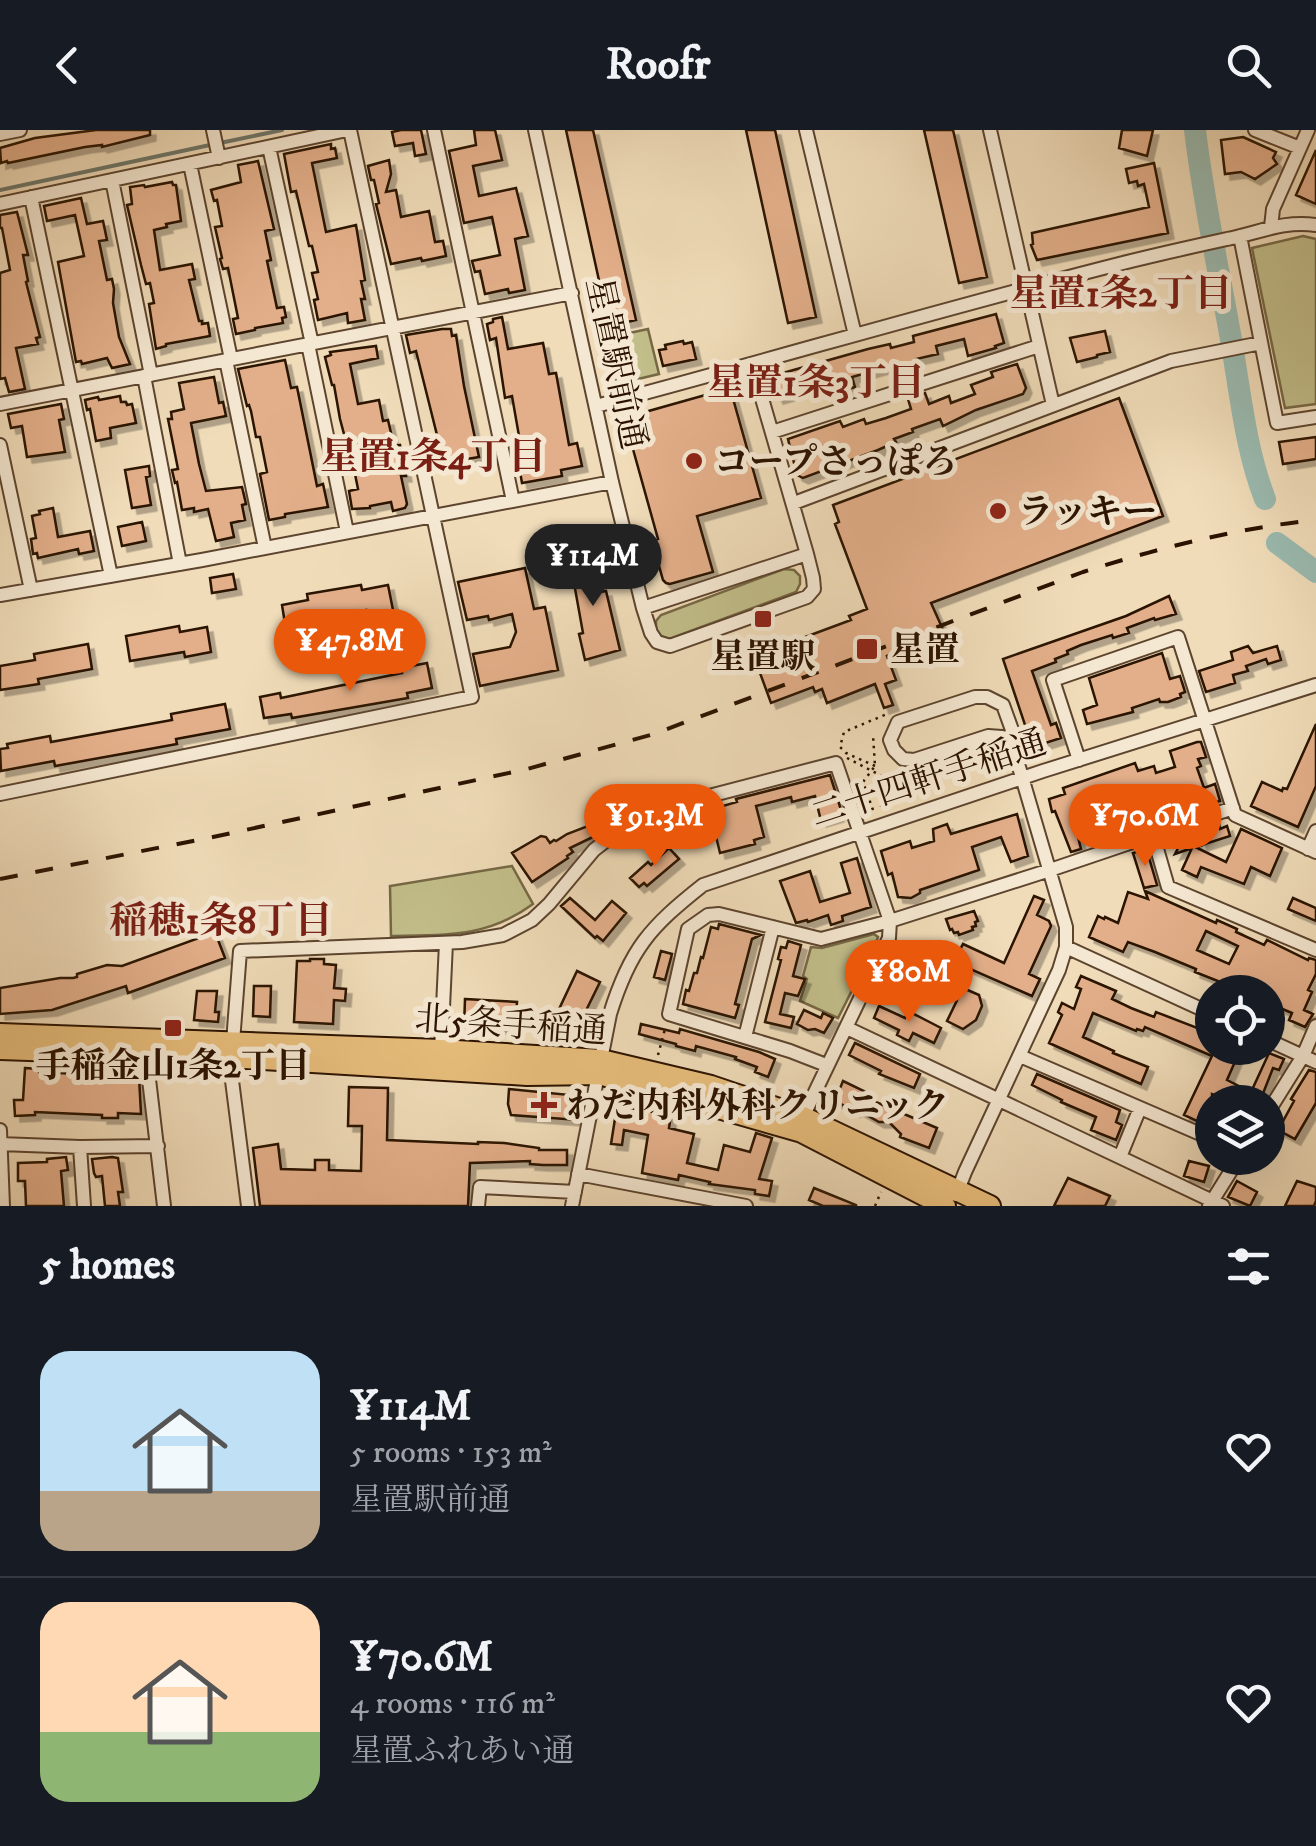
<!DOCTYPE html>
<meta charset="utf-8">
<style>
body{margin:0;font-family:"IM FELL DW Pica","Noto Serif JP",serif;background:#242831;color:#f1f3f6;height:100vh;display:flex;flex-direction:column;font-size:38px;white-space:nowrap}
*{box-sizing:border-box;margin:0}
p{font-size:32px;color:#9ea1a6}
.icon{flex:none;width:55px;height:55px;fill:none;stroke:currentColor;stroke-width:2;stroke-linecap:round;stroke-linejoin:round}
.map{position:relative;height:1076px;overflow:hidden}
.sheet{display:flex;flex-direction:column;background:#171b24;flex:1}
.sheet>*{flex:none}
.fabs{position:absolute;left:1195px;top:845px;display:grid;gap:20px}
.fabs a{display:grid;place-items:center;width:90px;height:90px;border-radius:50%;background:#171b24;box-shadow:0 10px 40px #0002;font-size:50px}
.price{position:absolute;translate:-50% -85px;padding:0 22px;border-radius:35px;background:#ea580c;color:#fff;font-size:32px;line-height:65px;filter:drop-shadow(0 2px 5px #0008)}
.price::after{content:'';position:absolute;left:50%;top:60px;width:30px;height:22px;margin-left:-15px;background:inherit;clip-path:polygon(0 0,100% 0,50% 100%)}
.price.current{background:#222;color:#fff}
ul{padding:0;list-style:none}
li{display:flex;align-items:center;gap:30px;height:250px;padding:0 40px}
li+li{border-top:2px solid #363941}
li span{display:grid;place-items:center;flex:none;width:280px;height:200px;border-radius:30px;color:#555}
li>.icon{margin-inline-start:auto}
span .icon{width:120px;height:120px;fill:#fffc;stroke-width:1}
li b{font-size:42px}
h2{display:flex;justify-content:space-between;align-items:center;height:120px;padding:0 40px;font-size:42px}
header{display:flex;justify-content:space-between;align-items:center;height:130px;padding:0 40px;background:#171b24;font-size:45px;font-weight:700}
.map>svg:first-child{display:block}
.green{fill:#c2be8a;stroke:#766845;stroke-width:2.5}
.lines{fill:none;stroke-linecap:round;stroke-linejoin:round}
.stream{stroke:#6e776a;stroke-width:4}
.river{stroke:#9abbb1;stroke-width:22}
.building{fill:#e3af8a;stroke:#2b1200;stroke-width:2.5;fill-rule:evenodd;filter:url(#shadow)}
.minor-casing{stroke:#5c442e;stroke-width:16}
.highway-casing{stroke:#2b1200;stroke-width:24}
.path{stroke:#2b1200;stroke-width:2.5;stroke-dasharray:2.5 5;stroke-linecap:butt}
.minor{stroke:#f5e8d2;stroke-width:12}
.highway{stroke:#e8be7c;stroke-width:20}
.rail{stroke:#2b1200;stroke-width:4;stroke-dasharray:18 18;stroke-linecap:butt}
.poi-dot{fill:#8f2418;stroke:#f5e8d2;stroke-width:4}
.labels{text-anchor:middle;stroke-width:10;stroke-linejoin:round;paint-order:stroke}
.street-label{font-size:35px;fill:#2b1200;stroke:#f5e8d2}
.poi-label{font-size:35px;font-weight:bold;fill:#2b1200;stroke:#f5e8d2;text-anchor:start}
.neighbourhood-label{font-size:38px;font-weight:bold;fill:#7a1f14;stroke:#f5e8d2}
</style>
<header><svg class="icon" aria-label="back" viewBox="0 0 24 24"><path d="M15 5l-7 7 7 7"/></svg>Roofr<svg class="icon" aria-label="search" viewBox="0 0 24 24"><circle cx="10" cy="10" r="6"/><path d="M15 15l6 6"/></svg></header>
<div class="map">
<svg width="1316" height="1076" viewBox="0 0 1316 1076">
<defs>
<filter id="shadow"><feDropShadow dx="5.5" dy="5.5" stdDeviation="0" flood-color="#0004"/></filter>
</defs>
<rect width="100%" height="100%" fill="#f0dcb9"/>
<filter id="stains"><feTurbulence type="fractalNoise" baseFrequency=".002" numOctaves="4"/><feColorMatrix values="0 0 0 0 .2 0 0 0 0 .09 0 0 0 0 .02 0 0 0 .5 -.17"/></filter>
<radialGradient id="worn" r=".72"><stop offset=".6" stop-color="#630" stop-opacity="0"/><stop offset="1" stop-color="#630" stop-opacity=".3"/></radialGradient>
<path class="green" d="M1303,106L1316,109V274L1285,278L1252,118Z
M648,199L659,244L617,254L606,208Z
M784,439L794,440L800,446V454L796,462L669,509L661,506L656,500V491L661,485Z
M512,736L533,774C487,808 445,805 391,806L390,756Z
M874,804L878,807L876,813L838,888L800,871L807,849L803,846L811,817L822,818Z"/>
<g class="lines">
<path class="stream" d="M220,13L282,0
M0,60L210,15"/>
<path class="river" d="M1195,0C1203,69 1218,136 1230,204C1240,259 1245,318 1265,369
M1277,413L1316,442"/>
</g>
<path class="building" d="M96,0H150V5L102,17V15L85,17L8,33L7,31L1,33L0,18L35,8Z
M401,0H421L426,24L415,26L413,13L395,16L392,2Z
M474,0H495L502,30L473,36L479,66L516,58L528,106L515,109L525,160L509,163L508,159L485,164L480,141L475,142L472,131L500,125L492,87L464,93L449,21L476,15Z
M566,0H593L636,190L609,196Z
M746,0H775L816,187L788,193Z
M924,0H953L987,147L959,153Z
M1122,0H1153L1147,26L1119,18Z
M1243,7L1276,22L1273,28L1277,34L1255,49L1241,42L1225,44L1221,10Z
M331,14V19L335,18L337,28L312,33L326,102L356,95L365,150L361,151L365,169H361L365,190L348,193L347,183L318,190L314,170L318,169L312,143L318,142L312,116H309L296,61L291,62L284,24Z
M1316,20V74L1296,65Z
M389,30L391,44L386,62L396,60L401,87L429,81L435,112L443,111L446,126L422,131L421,128L391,134L376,74L379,73L374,50H371L368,36Z
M258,31L274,99L265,101L271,130L267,131L277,178L284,177L286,187L282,188L283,193L255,198V200L236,204L233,189L238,188L228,138L223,139L220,129L222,128L215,97L222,96L217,70L214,71L211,60L241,52L238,35Z
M1154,33L1168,103L1037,130L1031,115L1033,114L1032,103L1149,77L1144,54L1138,56L1137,51L1129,53L1126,39Z
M172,52L173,55H176L181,91L166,94L167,97L154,100L160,140L192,134L195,149L189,150L199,191H202V194L208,193L210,206L166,214V216L156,219L149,174L154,173L150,153L146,154L141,135L127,75L132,74L130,57L144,55L145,57Z
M81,68L87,94L103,91L107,110L99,111L107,150L112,149L114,159L113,173L119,207L130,234L112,238L107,228L82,234L81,231L76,232L58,132L84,126L75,85L47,91L44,76Z
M17,82L28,125H23L28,151L26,152L40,207L36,208L38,214L16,218L25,259L9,262L5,248L0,249V143L10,140L2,98H0V85Z
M996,184L1004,213L995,216L996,218L968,226L964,209L936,216L938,224L916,229L917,231L911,235L897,236V234L852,247L855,257L836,262L834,252L778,268L777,266L772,248L783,245V243L868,219L890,214L891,218L914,212L913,206Z
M502,187L508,219L543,213L549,244L556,243L569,315L577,313L582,336L561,340L562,346L522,353L517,324L522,323L512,266L505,268L496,208L490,210L487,194L493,192V189Z
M442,199H451L452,206L456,205L464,256L479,327L444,333L416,221L410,223L406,205Z
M1105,201L1110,222L1097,225V227L1077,232L1070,208Z
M683,211L684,214L692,212L696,229L663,236L659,220L666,219L665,215Z
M376,216L378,228L350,234L358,274L379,270L383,291L388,290L394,316L400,315L406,346H401L407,374L405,378L393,381L391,372L370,376V378L352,379L349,361L358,359L350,319H348L340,289L334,255H332L325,227L331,225L330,222Z
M285,230L291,258L297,257L317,356L323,354L328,377L285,384V387L269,390L260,344L267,342L260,307H256L251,281L249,275L247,276L238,239Z
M1017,234L1026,258L1023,264L976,280L943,296L940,289L912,299L913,302L894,309L896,312L878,320L803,348L797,345L788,309L840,291L843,297L864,289L866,294L886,288L911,279L908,269L925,263L929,274L949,266L951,273L975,264L971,255L993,247L991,242Z
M214,247L219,273L223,272L226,286L191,293L199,334L206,361L242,357L246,374L242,375L245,390L231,393L234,407L216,411L208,379L194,382V378L182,380L177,352L175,353L172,340L178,339L168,289H172L171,282L184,279L179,253Z
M730,258L761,368L697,386L713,442L670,454L666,453L663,450L652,411L658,409L626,294L627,289L631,286Z
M120,266L121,272H126L127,275L132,274L136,293L110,298L111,308L96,311L90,279L87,280L85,270L98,267L99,270Z
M1119,268L1163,386L931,473L945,504L887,526L896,550L885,554L893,575L884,578L875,554L827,573L822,559L815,562L813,557L771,573L760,543L796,530L789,513L851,490L849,486L867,479L835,394L839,392L833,375Z
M61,274L64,289L59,290L65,322L27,327L22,296L11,298L8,284Z
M1316,307V329L1283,334L1279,312Z
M149,336L150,346L146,347L151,375L132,378L125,340Z
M53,378L58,407L90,401L94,421L79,424L78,419L38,428L37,423L33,424L31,409L36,408L32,386L40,384L39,381Z
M142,392L146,411L122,416L118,397Z
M592,421L600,462L606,461L620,520L585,530L579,504L583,503L569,425Z
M525,438L534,479L545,477L558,540L480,556L473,524L510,517L516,502L512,484L489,490L488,486L467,490L458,452Z
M233,444L236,459L212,463L210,448Z
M361,455L362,460L388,455L393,480L366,485V480L317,489L312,490L313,495L286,500L282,475L308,470L307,464Z
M1169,466L1176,484L1155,490L1154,488L1127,498L1129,503L1113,508L1112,505L1081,515L1067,521L1068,524L1055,529L1056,532L1032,541L1051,595L1056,593L1061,608L1036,616L1029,597L1026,598L1003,529L1126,486Z
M179,496L180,502L207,497L211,522L185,527L184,522L130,531L126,506Z
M88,514L92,539L38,549L39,554L0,560V536L35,530L34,524Z
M1248,516L1253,523L1277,516L1281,530L1268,534L1266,529L1246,536L1248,541L1233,545L1235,553L1206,562L1199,541L1233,530L1231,522Z
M1162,523L1170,549L1180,546L1185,562L1180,564L1181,567L1168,572H1160L1159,569L1132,578L1133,582L1087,594L1083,580L1097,575L1089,548Z
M427,533L432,558L407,563L408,568L292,588L291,584L264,588L260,567L280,563L281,568L348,554L402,543L401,538Z
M225,574L230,599L176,609L177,614L155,618L55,636L54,631L1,641L0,619L8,618L7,614L50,606L51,612L172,590L171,584Z
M1316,594V656L1298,697L1251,676L1262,652L1282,661L1283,658L1287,659Z
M1197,612H1201L1206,627L1198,629L1201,636L1197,638L1204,658L1215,654L1220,671L1157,691L1153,680L1111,694L1078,707L1081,719L1071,722L1055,681L1052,682L1049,669L1065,664L1063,658L1135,633L1138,641L1154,636L1156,643L1175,637L1170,621Z
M830,645L842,683L837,684L838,686L821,691L815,666L792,672L791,667L756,676L764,707L754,710L755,714L720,723L714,698L704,701L702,694L644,711L640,697L669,690L673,688L672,686L694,680L695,684L737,672L736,669Z
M1017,684L1028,726L1011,732L1001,707L972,717L979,740L920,760V763L911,768L898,767L892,743L888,745L881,721L910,711L912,718L934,711L933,699L947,694L951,704Z
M593,694L597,705L570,718L573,722L567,726L568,728L532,752L512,723L541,706L546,707L550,713L554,710L556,711L567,704Z
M1219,694L1220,699L1227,696L1230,706L1202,715L1199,706L1204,704L1202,699Z
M1241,699L1282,718L1270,746L1251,737L1244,754L1201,737L1197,747L1182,740L1192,718L1175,724L1184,707L1200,716L1195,717L1226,732Z
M669,718L679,729L647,756L644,753L639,757L630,748L648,732L651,735Z
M1143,720L1144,722L1147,721L1157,755L1144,758L1133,723Z
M857,728L871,777L842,786L843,791L831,795L828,785L808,792L807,790L796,793L780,751L810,741L820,772L850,763L841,733Z
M1145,761L1216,793L1217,790L1237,799L1236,802L1264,815L1267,810L1308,830L1309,828L1316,830V844L1308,860L1312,862L1304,880L1313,884L1305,897L1289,890L1292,883L1268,873L1272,862H1252L1244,859L1242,862H1231L1233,857L1195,842L1196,839L1155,822L1128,812L1123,822L1089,807L1098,786L1104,789L1105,787L1118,793L1128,762L1148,769ZM1206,801L1238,816L1229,834L1197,820Z
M1034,766L1044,770L1037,785L1049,791L1051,796L1029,844L1040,849L1032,866L954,832L963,814L1004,833Z
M570,768L595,790L612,771L626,783L603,811L597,806L595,808L561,776Z
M1293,768L1316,778V791L1288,779Z
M974,781L978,791L975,792L976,796L972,797L973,800L959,805L958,802L954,803L952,799L950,800L946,789Z
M719,794L761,805L752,809L735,874L739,875L735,888L683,874L686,860L689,861L694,843H697L701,827L703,828L711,797L718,799Z
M215,802L225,828L128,863L126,856L52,880L0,884V858L60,848H73L77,847V844L107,835L122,836Z
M788,811L801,815L793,846L805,849L798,866L785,863L780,884L794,887L791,898L765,892L781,830L778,829L781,817L786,818Z
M661,821L672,824L665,850L654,847Z
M897,821L919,832L913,844L891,832Z
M310,829H324V834L336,835L334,858L346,859L345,871L334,870L333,894L294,892L297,831H310Z
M577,841L600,852L574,905L568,902L567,904L552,894Z
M1081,846L1116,861L1112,869L1131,878L1154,887L1156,882L1208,902L1212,905V918H1241L1227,950L1251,962L1269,923L1284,929L1279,940L1273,938L1262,966L1265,968L1262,972H1232L1212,964V998L1184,985L1212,926L1145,897L1143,901L1137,899L1136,901L1093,883L1083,907L1114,921L1113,923L1148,937L1141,954L1049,913L1062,885L1058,882L1062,873L1074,879L1081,859L1076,857Z
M254,856H271L270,887L253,886Z
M963,858L979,865L982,876L976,890L963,899L947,891Z
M197,861H217L215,882H219L218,892L194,890Z
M465,869L517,872L515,899L464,897Z
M879,876L905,888L908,881L941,898L934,913L913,903L909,911L897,905L899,900L874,888Z
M804,880L821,888L823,883L833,888L824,903L815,899L808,900L797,894Z
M641,894L679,903L680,899L759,922L775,929L768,947L755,942L757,937L735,929L736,927L696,916L695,921L676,916V914L639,904Z
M855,913L920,944L914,958L879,944L881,941L849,925Z
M25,938L39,939V942L139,947L141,984L118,983V988H102V985L35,982V985L15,986L14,970H23Z
M1309,940L1316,942V973L1295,1009L1280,1001L1281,995L1294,971L1291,969Z
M1037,944L1120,980L1116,992L1122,995L1116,1010L1091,1000L1096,987L1061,972L1062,970L1032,955Z
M843,951L866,962L864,967L937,998L929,1018L900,1007L901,1004L889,992H879L856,979L855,981L826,967L831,958L839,961Z
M349,957L388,958L387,1010L478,1014V1012L504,1013L539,1018V1020H567V1035H543L530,1034V1031L470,1033L468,1076H260L253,1018L278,1014L281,1039L315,1040V1030H329V1040L361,1041L362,996H348Z
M509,959L580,966L578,990L511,985L508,974Z
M617,976L671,985L669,998L694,1004L687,1033L718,1040L724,1015L750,1022L756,1003L772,1008L759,1049L772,1051L769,1066L755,1064V1060L709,1054L710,1052L679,1045L678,1050L642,1043L648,1005L624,1000L622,1015L611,1014Z
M66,1027L68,1040L61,1041L64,1076H26L25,1051H18V1033L47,1032V1029Z
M112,1027L118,1028L123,1062H118L120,1076H105L102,1046L96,1047L94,1043L92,1029Z
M1189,1031L1209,1036L1204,1052L1184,1046Z
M1068,1048L1110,1066L1105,1076H1054Z
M1237,1051L1257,1062L1250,1076L1228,1067Z
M1297,1051L1316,1057V1071L1314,1076H1285Z
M814,1058L856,1075V1076H823L809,1070Z"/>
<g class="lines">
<defs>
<path id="minor" d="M213,0L219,28
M434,0L513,371
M535,0L612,352L643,478L651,503L657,512L670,516L807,467L814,459L813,448L807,424L643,478
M806,0L855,205
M990,0L1053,275
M1255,0L1300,18
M0,4L20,0
M269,17L312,214
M190,34L231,229
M112,50L151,245
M31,67L111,446
M0,74L347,0
M1271,97L1273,79L1308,0
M1240,106L1277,293L1316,287
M308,214L347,402
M226,230L265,418
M752,234L807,424
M144,246L180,434
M0,274L572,163
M596,276C774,229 951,176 1131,131C1163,123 1195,116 1227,109C1258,103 1284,90 1316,95
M772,302L1039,216
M0,315L31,460
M794,373L1171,231L1261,213
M0,465L202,430L612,352
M1079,630L1053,550L1178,507L1235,685L1316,722
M0,664L472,567L350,0
M1153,705L1168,757L1316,820
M1308,719L1316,701
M1066,817L1212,884
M847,898L1223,1076
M745,907L773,797
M1268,910L1316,932
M233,912L240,821L462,812L503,805L532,790L549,774L594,720L640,684L836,633L890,791L889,808L803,987
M441,920L446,813
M146,924L164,1076
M1020,926L1212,1009
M229,927L248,1076
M826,935L790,921L669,884L688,799L708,785L719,784L821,809L890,791L1050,740L1233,678
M1268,982L1303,926L1316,896
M0,1000L3,1076
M0,1014L80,1017L158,1016
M80,1017L84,1076
M1120,1027L1140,978
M578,1044L746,1076
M956,1065L965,1042L1059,840L1066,817V797L1014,620L1012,600L1003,575L987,567H975L898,592L890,610L894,620L903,629L914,630L988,606L1002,607L1014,620
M478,1076L480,1057L575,1062
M572,1076L610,884C630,819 650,797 703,755L1043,641L1316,555
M1209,1076L1239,1028"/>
<path id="highway" d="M0,904L441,920L601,930L711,956L803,987L990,1076
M0,919L229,927L527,945L599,944L802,1002L945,1076"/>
</defs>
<use href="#minor" class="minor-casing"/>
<use href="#highway" class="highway-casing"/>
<path class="path" d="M847,628L901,656L978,631L999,636
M875,636L846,623L840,617L844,602L887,584
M881,677L882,671L900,659
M873,680L863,652L875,636L873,605
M658,925L665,899
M875,1076L881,1062"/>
<use href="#minor" class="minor"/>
<use href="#highway" class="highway"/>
<path class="rail" d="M0,749L213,707L527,639L654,604L1083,442C1159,418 1237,398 1316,390"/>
</g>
<g class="poi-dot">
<circle cx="694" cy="331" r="10"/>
<circle cx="998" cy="381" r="10"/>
<rect x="753" y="479" width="20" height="20" rx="5"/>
<rect x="855" y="507" width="24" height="24" rx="5"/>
<rect x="163" y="888" width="20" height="20" rx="5"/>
<path d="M539 960h10v10h10v10h-10v10h-10v-10h-10v-10h10z"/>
</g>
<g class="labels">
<g class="street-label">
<text transform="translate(617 233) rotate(78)" y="12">星置駅前通</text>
<text transform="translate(928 648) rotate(-18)" y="12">二十四軒手稲通</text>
<text transform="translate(511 894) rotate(4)" y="12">北5条手稲通</text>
</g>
<g class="poi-label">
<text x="714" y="343">コープさっぽろ</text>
<text x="1018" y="393">ラッキー</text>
<text x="890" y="531">星置</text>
<text x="763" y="538" text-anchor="middle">星置駅</text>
<text x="173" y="947" text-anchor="middle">手稲金山1条2丁目</text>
<text x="566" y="987">わだ内科外科クリニック</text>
</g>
<g class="neighbourhood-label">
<text x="1121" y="176">星置1条2丁目</text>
<text x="816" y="265">星置1条3丁目</text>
<text x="433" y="339">星置1条4丁目</text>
<text x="221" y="803">稲穂1条8丁目</text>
</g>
</g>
<rect width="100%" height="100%" filter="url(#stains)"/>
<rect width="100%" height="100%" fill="url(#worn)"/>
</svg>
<div class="fabs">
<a><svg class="icon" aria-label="locate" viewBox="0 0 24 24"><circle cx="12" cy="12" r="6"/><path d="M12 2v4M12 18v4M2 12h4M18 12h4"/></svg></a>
<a><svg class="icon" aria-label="layers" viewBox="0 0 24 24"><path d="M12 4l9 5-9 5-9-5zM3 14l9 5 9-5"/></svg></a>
</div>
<b class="price current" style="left:593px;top:479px">¥114M</b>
<b class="price" style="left:350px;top:564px">¥47.8M</b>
<b class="price" style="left:655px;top:739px">¥91.3M</b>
<b class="price" style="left:1145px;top:739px">¥70.6M</b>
<b class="price" style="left:909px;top:895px">¥80M</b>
</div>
<section class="sheet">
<h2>5 homes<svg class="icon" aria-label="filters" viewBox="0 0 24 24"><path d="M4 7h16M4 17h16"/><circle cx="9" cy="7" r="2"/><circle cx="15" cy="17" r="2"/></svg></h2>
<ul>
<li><span style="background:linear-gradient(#bfe0f5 70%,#b9a48a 0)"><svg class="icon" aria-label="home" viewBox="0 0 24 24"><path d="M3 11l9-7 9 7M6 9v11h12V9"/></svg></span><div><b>¥114M</b><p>5 rooms · 153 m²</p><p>星置駅前通</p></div><svg class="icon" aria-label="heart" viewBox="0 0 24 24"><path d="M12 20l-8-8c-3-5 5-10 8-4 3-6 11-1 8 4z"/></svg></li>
<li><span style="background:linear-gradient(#ffd9b3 65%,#8fb573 0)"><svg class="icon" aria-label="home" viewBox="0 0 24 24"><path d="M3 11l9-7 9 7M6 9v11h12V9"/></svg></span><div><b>¥70.6M</b><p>4 rooms · 116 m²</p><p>星置ふれあい通</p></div><svg class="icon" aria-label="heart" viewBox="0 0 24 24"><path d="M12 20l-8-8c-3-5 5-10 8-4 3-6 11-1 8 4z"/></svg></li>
</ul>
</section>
